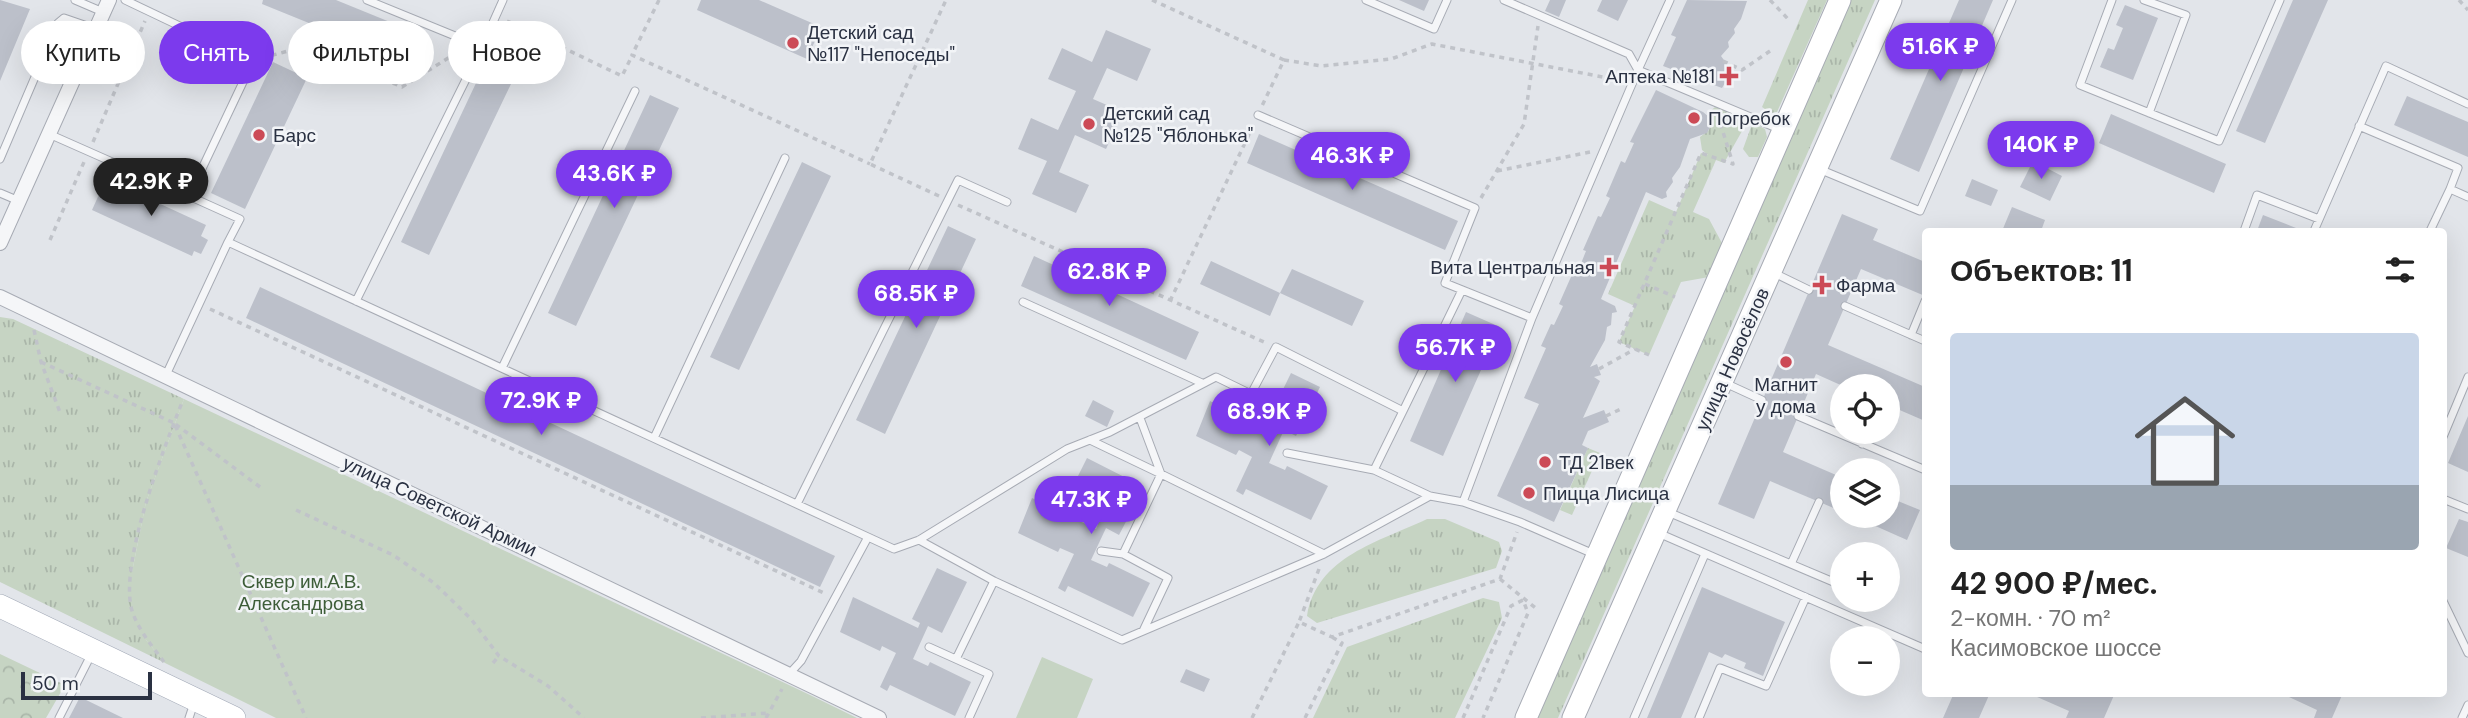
<!DOCTYPE html>
<html lang="ru">
<meta charset="utf-8">
<style>
body{margin:0;font-family:"DM Sans",sans-serif;background:#f2f2f2;color:#222;height:100vh;display:flex;flex-direction:column;font-size:26px;white-space:nowrap}
*{box-sizing:border-box;margin:0}
p{font-size:23px;color:#767676}
.icon{flex:none;width:38px;height:38px;fill:none;stroke:currentColor;stroke-width:2;stroke-linecap:round;stroke-linejoin:round}
.map{position:relative;flex:1;overflow:hidden}
.drawer{position:absolute;left:1922px;top:228px;width:525px;height:469px;display:flex;flex-direction:column;background:#fff;border-radius:7px;box-shadow:0 7px 28px #0002}
.drawer>*{flex:none}
.guide{position:absolute;left:21px;top:21px;width:665px;height:63px;display:flex;gap:14px}
.fabs{position:absolute;left:1830px;top:374px;display:grid;gap:14px}
.fabs a{display:grid;place-items:center;width:70px;height:70px;border-radius:50%;background:#fff;box-shadow:0 7px 28px #0002;font-size:35px}
.scale{position:absolute;left:21px;bottom:18px;width:131px;box-sizing:border-box;padding-left:7px;border:4px solid #2a3142;border-top:0;font-size:19px;line-height:24px;white-space:nowrap;color:#2a3142;-webkit-text-stroke:5px #f2f4f7;paint-order:stroke}
.price{position:absolute;translate:-50% -60px;padding:0 16px;border-radius:24px;background:#7c3aed;color:#fff;font-size:23px;line-height:46px;filter:drop-shadow(0 2px 4px #0008)}
.price::after{content:'';position:absolute;left:50%;top:42px;width:21px;height:16px;margin-left:-10px;background:inherit;clip-path:polygon(0 0,100% 0,50% 100%)}
.price.selected{background:#222;color:#fff}
ul{padding:0;list-style:none}
li{display:grid;align-content:center;gap:14px;height:371px;padding:0 28px}
li+li{border-top:2px solid #e0e0e0}
li span{display:grid;place-items:center;height:217px;border-radius:7px;color:#555}
li>.icon{margin-inline-start:auto}
span .icon{width:126px;height:126px;fill:#fffc;stroke-width:1}
li b{font-size:30px}
h2{display:flex;justify-content:space-between;align-items:center;height:84px;padding:0 28px;font-size:30px}
.pill{padding:0 24px;border-radius:32px;background:#fff;box-shadow:0 7px 28px #0002;font-size:24px;line-height:63px}
.pill.selected{background:#7c3aed;color:#fff}
.map>svg:first-child{display:block}
.grass{fill:url(#grass-tufts)}
.forest{fill:url(#forest-crowns)}
.park{fill:#c6d4c3}
.building{fill:#bcc0ca}
.lines{fill:none;stroke-linecap:round;stroke-linejoin:round}
.lane-casing{stroke:#a7abb4;stroke-width:9}
.street-casing{stroke:#a7abb4;stroke-width:16}
.secondary-casing{stroke:#a7abb4;stroke-width:23}
.primary-casing{stroke:#a1a8b6;stroke-width:24}
.path{stroke:#c0c3c9;stroke-width:3.5;stroke-dasharray:5 5;stroke-linecap:butt}
.lane{stroke:#f5f6f8;stroke-width:7}
.street{stroke:#f5f6f8;stroke-width:14}
.secondary{stroke:#fff;stroke-width:21}
.primary{stroke:#fff;stroke-width:23}
.poi-dot{fill:#cc4a56;stroke:#f2f4f7;stroke-width:2.5}
.labels{text-anchor:middle;stroke-width:5;stroke-linejoin:round;paint-order:stroke}
.poi-label{font-size:19px;fill:#2a3142;stroke:#f2f4f7;text-anchor:start}
.street-label{font-size:19px;fill:#2a3142;stroke:#f2f4f7}
.park-label{font-size:19px;fill:#3d5d38;stroke:#f2f4f7}
</style>
<div class="map">
<svg width="2468" height="718" viewBox="0 0 2468 718">
<defs>
<pattern id="grass-tufts" width="24" height="20" patternUnits="userSpaceOnUse" patternTransform="scale(1.75)"><rect width="24" height="20" fill="#c6d4c3"/><path d="M3 7l-1-3M5 7V3M7 7l1-3M15 17l-1-3M17 17v-4M19 17l1-3" fill="none" stroke="#aab6a9"/></pattern>
<pattern id="forest-crowns" width="20" height="18" patternUnits="userSpaceOnUse" patternTransform="scale(1.75)"><rect width="20" height="18" fill="#c6d4c3"/><path d="M2 6a3 3 0 1 1 6 0M12 15a3 3 0 1 1 6 0" fill="none" stroke="#aab6a9"/></pattern>
</defs>
<rect width="100%" height="100%" fill="#e2e5ea"/>
<path class="grass" d="M1808,0H1827L1777,112L1771,113L1762,107Z
M1851,0H1875L1558,718H1537Z
M1715,107L1743,117L1746,124L1724,163L1716,160L1693,212L1709,219L1723,245L1709,277L1681,282L1649,355L1619,342L1635,306L1608,294L1649,200L1676,212L1701,153L1708,155L1702,150L1700,137L1709,130L1711,121L1707,114Z
M1755,124L1765,129L1767,137L1758,157H1749L1743,149L1751,127Z
M0,317L13,319L184,399L146,502L132,572L146,640L165,663L0,582Z
M1588,448L1600,453L1572,515L1560,510Z
M1427,519H1445L1499,542L1502,551L1496,568L1317,623L1307,616C1317,556 1379,542 1427,519Z
M1483,598L1499,602L1502,618L1455,718H1313L1347,647Z"/>
<path class="forest" d="M0,654L65,685L46,718H0Z"/>
<path class="park" d="M184,399L810,695L857,718H276L165,663L146,640L131,607L132,572L146,502Z
M1042,657L1093,679L1077,718H1016Z"/>
<path class="building" d="M0,0L30,9L0,81Z
M263,0H336L412,31L400,60L262,4Z
M701,0H759L821,27L807,59L697,10Z
M1399,0H1429L1424,11Z
M1550,0H1566L1559,17L1545,11Z
M1602,0H1628L1618,21L1597,11Z
M1687,0L1747,1L1741,19L1734,29L1735,33L1728,42L1729,47L1721,56L1732,71L1722,88L1663,66L1676,37L1671,35Z
M1959,0H1993L1919,172L1890,159Z
M2293,0H2328L2265,143L2236,131Z
M2125,5L2158,18L2133,80L2100,67L2108,48L2114,50L2123,28L2116,25Z
M1106,30L1151,49L1137,81L1107,68L1093,99L1123,112L1106,149L1075,135L1059,172L1089,185L1076,213L1032,194L1047,161L1018,149L1031,118L1058,130L1076,91L1048,79L1062,48L1092,62Z
M493,47L522,61L429,255L401,242Z
M273,62L307,78L245,209L211,193Z
M1656,90L1703,112L1709,117L1711,125L1707,133L1690,139L1680,167L1672,178L1673,182L1666,192L1667,197L1662,199L1646,192L1601,299L1615,306L1617,312L1612,313L1611,325L1607,327L1605,340L1590,367L1597,364L1601,375L1594,377L1600,381L1583,418L1604,410L1609,422L1588,431L1582,445L1588,448L1554,522L1497,496L1539,404L1524,398L1546,348L1541,346L1551,324L1554,325L1563,306L1559,304L1574,270L1578,271L1586,251L1583,250L1598,216L1601,217L1610,198L1606,196L1621,161L1625,163L1634,143L1630,142Z
M650,95L679,108L576,326L548,313Z
M2407,96L2468,122V157L2394,125Z
M2111,114L2226,164L2214,193L2099,143Z
M1259,134L1458,221L1445,250L1247,163Z
M2033,161L2062,176L2050,201L2020,187Z
M802,162L831,176L739,370L710,357Z
M106,179L206,225L201,236L208,240L201,254L194,251L192,256L92,210Z
M1972,179L1998,190L1991,206L1965,196Z
M2012,207L2045,220L2041,231H2002Z
M1842,214L1878,229L1873,240L1925,262V296L1861,269L1828,345L1925,387V421L1888,405V387H1845L1816,374L1783,452L1843,478V512L1770,481L1754,519L1718,504Z
M2263,215L2296,228L2295,231H2257Z
M948,226L976,239L885,434L856,420Z
M1034,256L1199,332L1186,360L1021,286Z
M1211,261L1280,293L1270,316L1200,284Z
M1292,269L1364,301L1352,326L1280,293Z
M260,287L835,556L820,587L246,318Z
M1466,312L1500,327L1443,456L1410,441Z
M1291,373L1320,387L1296,436L1284,430L1269,463L1285,470L1287,466L1328,486L1311,520L1246,489L1243,495L1236,491L1252,457L1239,450L1236,455L1196,436L1210,401L1274,432L1277,427L1267,422Z
M1093,400L1114,411L1107,427L1085,416Z
M2468,416V472L2448,463Z
M1087,458L1144,487L1119,535L1106,528L1091,560L1107,567L1109,563L1150,583L1133,617L1068,586L1065,592L1058,588L1074,554L1060,548L1058,552L1018,533L1032,498L1096,529L1098,524L1088,519L1093,509L1068,496Z
M1888,497L1920,510L1907,540L1853,516H1888Z
M2459,519L2468,522V557L2446,548Z
M937,568L967,582L942,633L928,626L913,659L928,666L930,662L971,682L955,716L890,685L887,691L880,687L896,653L882,646L880,651L840,632L853,597L918,628L920,623L912,619Z
M1702,587L1785,622L1776,643L1763,676L1744,668L1746,663L1725,654L1722,658L1709,652L1681,718H1647Z
M1186,669L1210,679L1204,692L1180,682Z
M1954,693H1990L1979,718H1943Z
M2028,693H2115L2104,718H2066L2069,711Z
M2291,693H2343L2332,718H2314L2317,710L2289,697Z
M80,697L123,718H69Z"/>
<g class="lines">
<defs>
<path id="lane" d="M75,0L103,12
M1366,0L1434,29L1447,0
M1670,0L1638,70L1779,129
M2112,0L2080,85L2219,141L2280,0
M2144,0L2186,15L2149,113
M482,47L503,0
M1258,115L1475,208L1445,283L1532,318L1638,70L1629,54L1504,0
M2359,126L2458,168L2450,189L2468,197
M49,134L189,196L253,61L125,0
M0,159L58,23L64,18L96,29
M1819,169L1920,211L2012,0
M0,193L19,201
M189,196L240,219L228,242
M2244,231L2257,195L2319,219
M2314,231L2386,66L2468,104
M2430,231L2450,189
M1772,272L1809,290
M356,301L482,47L367,0
M1023,302L1202,383
M1845,306L1925,341
M1911,335L1925,301
M502,368L635,91
M166,375L228,242L868,537L801,661L790,673
M1725,383L1762,400
M1403,411L1462,290
M1798,416L1923,469
M1140,418L1161,474
M2443,437L2468,377
M654,438L785,158
M1090,440L1161,474
M1862,444L1867,432
M1287,453L1374,470
M2443,499L2468,509
M1463,502L1532,318
M797,504L958,180L1007,202
M1668,512L1843,586
M1656,532L1925,649
M868,537L894,549L919,540L1067,449L1110,432L1216,377L1251,394L1276,347L1403,411L1374,470L1430,496L1463,502L1520,522L1596,555
M919,540L994,581
M1101,551L1123,554L1161,474L1324,554
M1123,554L1168,578L1143,631
M1791,564L1819,502
M2443,601L2468,653
M929,647L989,674L969,718
M956,659L994,581L1122,640L1324,554L1430,496
M59,718L92,653
M189,718L194,703
M1634,718L1705,554
M1699,718L1720,668L1766,686L1806,597
M2462,718L2468,705"/>
<path id="street" d="M0,243L109,0
M0,297L879,718"/>
<path id="secondary" d="M1526,718L1840,0
M1573,718L1891,0"/>
<path id="primary" d="M0,606L234,718"/>
</defs>
<use href="#lane" class="lane-casing"/>
<use href="#street" class="street-casing"/>
<use href="#secondary" class="secondary-casing"/>
<use href="#primary" class="primary-casing"/>
<path class="path" d="M659,0L632,55L870,164
M1152,0L1284,60L1262,106
M1770,0L1790,21
M2459,0L2468,10
M507,21L622,76L632,56
M262,58L307,46L402,87L461,50
M1284,60L1322,66L1391,59L1432,44L1608,78L1624,74
M1723,61L1742,70L1770,51
M93,142L145,21
M1497,171L1590,152
M939,196L870,164L946,0
M1481,198L1524,124L1538,26
M958,205L1264,342
M50,240L84,162
M1645,284L1675,297
M1170,301L1253,126
M210,309L826,594
M34,330L41,362L61,415
M1649,355L1619,342L1701,153L1733,164L1718,116
M41,362L174,423
M1599,369L1635,349
M1606,416L1623,408
M260,487L174,423L306,718
M296,510L393,555L434,583L471,619L499,656L548,686L584,718
M1319,569L1299,622L1332,637L1500,579L1517,532
M1500,579L1538,610
M164,662C152,646 136,627 131,607C121,557 164,448 183,400
M493,663L499,656
M701,718L769,713
M766,718L782,689
M1252,718L1299,622
M1305,718L1342,643L1332,637
M1463,718L1511,606L1523,600L1528,613L1483,718"/>
<use href="#lane" class="lane"/>
<use href="#street" class="street"/>
<use href="#secondary" class="secondary"/>
<use href="#primary" class="primary"/>
</g>
<g class="poi-dot">
<circle cx="793" cy="43" r="7"/>
<path d="M1725.5 65.5h7v7h7v7h-7v7h-7v-7h-7v-7h7z"/>
<circle cx="1694" cy="118" r="7"/>
<circle cx="1089" cy="124" r="7"/>
<circle cx="259" cy="135" r="7"/>
<path d="M1605.5 256.5h7v7h7v7h-7v7h-7v-7h-7v-7h7z"/>
<path d="M1818.5 274.5h7v7h7v7h-7v7h-7v-7h-7v-7h7z"/>
<circle cx="1786" cy="362" r="7"/>
<circle cx="1545" cy="462" r="7"/>
<circle cx="1529" cy="493" r="7"/>
</g>
<g class="labels">
<g class="poi-label">
<text x="807" y="39">Детский сад<tspan x="807" dy="22">№117 "Непоседы"</tspan></text>
<text x="1715" y="83" text-anchor="end">Аптека №181</text>
<text x="1103" y="120">Детский сад<tspan x="1103" dy="22">№125 "Яблонька"</tspan></text>
<text x="1708" y="125">Погребок</text>
<text x="273" y="142">Барс</text>
<text x="1595" y="274" text-anchor="end">Вита Центральная</text>
<text x="1836" y="292">Фарма</text>
<text x="1786" y="391" text-anchor="middle">Магнит<tspan x="1786" dy="22">у дома</tspan></text>
<text x="1559" y="469">ТД 21век</text>
<text x="1543" y="500">Пицца Лисица</text>
</g>
<g class="street-label">
<text transform="translate(1732 359) rotate(-66)" y="7">улица Новосёлов</text>
<text transform="translate(440 506) rotate(25)" y="7">улица Советской Армии</text>
</g>
<g class="park-label">
<text x="301" y="588">Сквер им.А.В.<tspan x="301" dy="22">Александрова</tspan></text>
</g>
</g>
</svg>
<div class="fabs">
<a><svg class="icon" aria-label="locate" viewBox="0 0 24 24"><circle cx="12" cy="12" r="6"/><path d="M12 2v4M12 18v4M2 12h4M18 12h4"/></svg></a>
<a><svg class="icon" aria-label="layers" viewBox="0 0 24 24"><path d="M12 4l9 5-9 5-9-5zM3 14l9 5 9-5"/></svg></a>
<a>+</a>
<a>−</a>
</div>
<div class="scale">50 m</div>
<b class="price" style="left:1940px;top:83px">51.6K ₽</b>
<b class="price" style="left:2041px;top:181px">140K ₽</b>
<b class="price" style="left:1352px;top:192px">46.3K ₽</b>
<b class="price" style="left:614px;top:210px">43.6K ₽</b>
<b class="price selected" style="left:151px;top:218px">42.9K ₽</b>
<b class="price" style="left:1109px;top:308px">62.8K ₽</b>
<b class="price" style="left:916px;top:330px">68.5K ₽</b>
<b class="price" style="left:1455px;top:384px">56.7K ₽</b>
<b class="price" style="left:541px;top:437px">72.9K ₽</b>
<b class="price" style="left:1269px;top:448px">68.9K ₽</b>
<b class="price" style="left:1091px;top:536px">47.3K ₽</b>
<div class="guide">
<a class="pill">Купить</a>
<a class="pill selected">Снять</a>
<a class="pill">Фильтры</a>
<a class="pill">Новое</a>
</div>
<section class="drawer">
<h2>Объектов: 11<svg class="icon" aria-label="filters" viewBox="0 0 24 24"><path d="M4 7h16M4 17h16"/><circle cx="9" cy="7" r="2"/><circle cx="15" cy="17" r="2"/></svg></h2>
<ul>
<li><span style="background:linear-gradient(#c9d6e8 70%,#9aa5b1 0)"><svg class="icon" aria-label="home" viewBox="0 0 24 24"><path d="M3 11l9-7 9 7M6 9v11h12V9"/></svg></span><div><b>42 900 ₽/мес.</b><p>2-комн. · 70 m²</p><p>Касимовское шоссе</p></div></li>
</ul>
</section>
</div>
